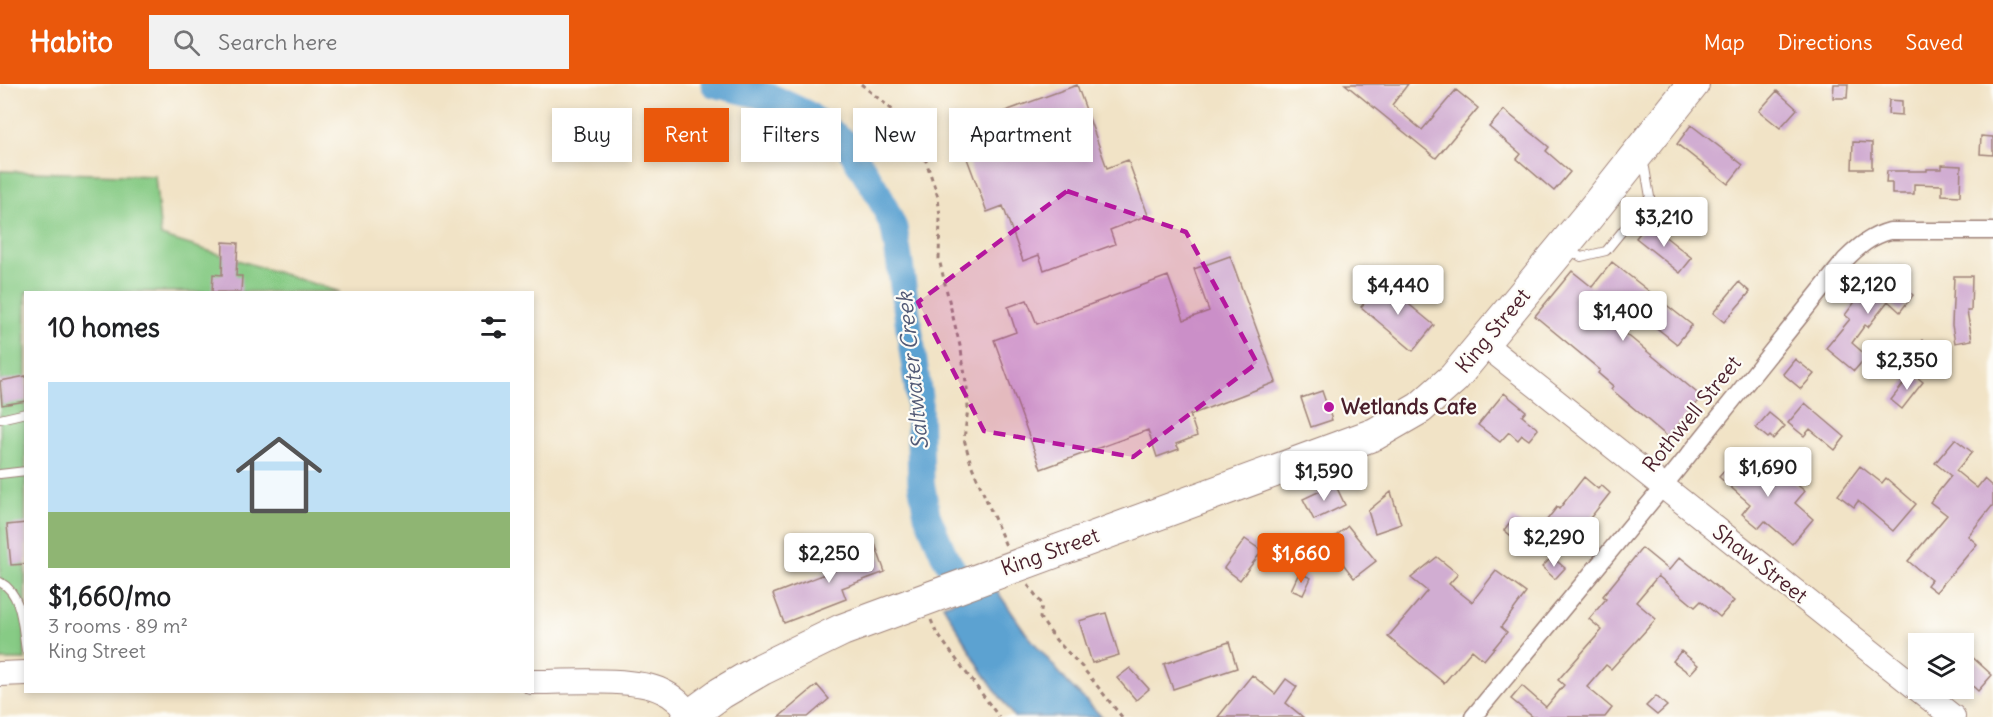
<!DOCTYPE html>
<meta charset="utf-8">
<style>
body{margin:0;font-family:Delius,sans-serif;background:#f2f2f2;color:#202124;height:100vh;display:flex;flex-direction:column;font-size:22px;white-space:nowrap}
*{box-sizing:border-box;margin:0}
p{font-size:20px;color:#757577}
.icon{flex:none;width:33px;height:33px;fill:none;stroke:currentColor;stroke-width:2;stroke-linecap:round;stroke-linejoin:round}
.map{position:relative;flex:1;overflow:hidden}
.drawer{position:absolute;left:24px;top:207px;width:510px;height:402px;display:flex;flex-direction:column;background:#fff;border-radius:0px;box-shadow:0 3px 9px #0003}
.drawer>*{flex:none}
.top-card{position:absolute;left:552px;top:24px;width:570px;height:54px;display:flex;gap:12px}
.buttons{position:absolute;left:1908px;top:549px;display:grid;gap:12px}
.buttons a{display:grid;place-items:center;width:66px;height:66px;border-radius:0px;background:#fff;box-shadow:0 3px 9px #0003;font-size:30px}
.price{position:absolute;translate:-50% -51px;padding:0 14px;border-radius:6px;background:#fff;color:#222;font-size:20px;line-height:39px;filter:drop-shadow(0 2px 3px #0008)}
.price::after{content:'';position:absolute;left:50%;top:36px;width:18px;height:14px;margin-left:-9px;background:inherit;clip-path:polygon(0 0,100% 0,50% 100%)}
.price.active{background:#ea580c;color:#fff}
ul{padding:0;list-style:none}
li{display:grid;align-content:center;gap:12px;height:318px;padding:0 24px}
li span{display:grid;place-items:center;height:186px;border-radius:0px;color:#555}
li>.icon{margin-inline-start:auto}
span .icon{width:108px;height:108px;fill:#fffc;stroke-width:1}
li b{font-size:26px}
h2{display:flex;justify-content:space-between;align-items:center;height:72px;padding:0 24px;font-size:26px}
.tag{padding:0 21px;border-radius:0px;background:#fff;box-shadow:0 3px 9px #0003;font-size:21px;line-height:54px}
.tag.active{background:#ea580c;color:#fff}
header{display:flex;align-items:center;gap:36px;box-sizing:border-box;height:84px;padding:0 30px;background:#ea580c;color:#fff}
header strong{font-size:28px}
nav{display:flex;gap:33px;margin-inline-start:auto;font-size:21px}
.search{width:420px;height:54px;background:#f2f2f2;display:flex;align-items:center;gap:15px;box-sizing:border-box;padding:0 21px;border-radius:0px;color:#757577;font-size:22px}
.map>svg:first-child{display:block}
.green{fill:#87cb85;stroke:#687558;stroke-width:1.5}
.water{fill:#5ba2d1;stroke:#52607e;stroke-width:1.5}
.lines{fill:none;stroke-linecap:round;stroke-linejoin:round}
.river{stroke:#5ba2d1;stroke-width:27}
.building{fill:#d1add2}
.lane-casing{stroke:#9e8178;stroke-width:10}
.street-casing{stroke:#9e8178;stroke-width:19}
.secondary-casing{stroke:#9e8178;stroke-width:26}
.highway-casing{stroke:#9e8178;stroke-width:34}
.path{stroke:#9e8178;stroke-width:3;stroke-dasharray:4.5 4.5;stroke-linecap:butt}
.lane{stroke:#fff;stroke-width:8}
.street{stroke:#fff;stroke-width:16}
.secondary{stroke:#fff;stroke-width:24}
.highway{stroke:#fff;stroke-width:32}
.marked{fill:#b5179e;fill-opacity:0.2;stroke:#b5179e;stroke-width:4.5;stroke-dasharray:12 8;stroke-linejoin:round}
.poi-dot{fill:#b5179e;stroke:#fdfcf7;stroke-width:2}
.labels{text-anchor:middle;stroke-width:4.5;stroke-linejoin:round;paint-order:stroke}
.street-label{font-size:21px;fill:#4a1f2b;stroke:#fdfcf7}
.poi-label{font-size:21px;font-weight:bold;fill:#4a1f2b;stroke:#fdfcf7;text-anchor:start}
.water-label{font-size:22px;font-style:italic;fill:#525a76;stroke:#fdfcf7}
</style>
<header>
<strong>Habito</strong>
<div class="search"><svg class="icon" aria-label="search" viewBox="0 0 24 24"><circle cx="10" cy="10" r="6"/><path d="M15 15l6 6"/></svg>Search here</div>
<nav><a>Map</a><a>Directions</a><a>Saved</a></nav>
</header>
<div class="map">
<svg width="1993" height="633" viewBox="0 0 1993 633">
<rect width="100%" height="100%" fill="#fdfcf7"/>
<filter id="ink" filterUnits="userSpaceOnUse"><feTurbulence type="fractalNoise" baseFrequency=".0167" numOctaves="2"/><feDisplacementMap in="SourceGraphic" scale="12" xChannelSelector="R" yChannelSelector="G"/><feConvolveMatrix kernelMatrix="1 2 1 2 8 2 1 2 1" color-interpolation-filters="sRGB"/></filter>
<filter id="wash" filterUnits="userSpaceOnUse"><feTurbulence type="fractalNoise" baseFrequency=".008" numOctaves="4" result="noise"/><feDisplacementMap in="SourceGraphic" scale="24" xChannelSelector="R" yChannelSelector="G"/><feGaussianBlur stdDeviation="1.35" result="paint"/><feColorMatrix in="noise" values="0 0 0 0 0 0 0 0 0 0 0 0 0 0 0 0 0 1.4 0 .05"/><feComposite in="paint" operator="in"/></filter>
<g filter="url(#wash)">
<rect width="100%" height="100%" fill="#f1e3c6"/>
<path class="green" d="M0,87L155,92L161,152L340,208H26L25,576H0Z"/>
<path class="water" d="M995,504L1026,549L1068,599L1102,633H1014L982,587L943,521Z"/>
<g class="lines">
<path class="river" d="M714,0L773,14L807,30L847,60L879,111L894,144L900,181L919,313L921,398L927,431L945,473L973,518"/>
</g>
<g id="blocks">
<path class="building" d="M1345,0H1408L1392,21L1422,46L1456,6L1478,24L1436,74Z
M1834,0H1848L1847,14H1833Z
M1077,1L1107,84L1128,76L1148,131L1110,146L1115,160L1044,186L1039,171L1023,177L1003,122L987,128L956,45Z
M1777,7L1797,25L1780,44L1759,27Z
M1889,16L1902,17V31L1888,30Z
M1504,26L1549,63L1546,67L1570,88L1554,107L1517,75L1521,70L1489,43Z
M1691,41L1743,81L1728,100L1677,60Z
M1981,52L1993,53V71L1980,70Z
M1853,58L1872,59V85H1852Z
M1942,81L1961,82L1960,112L1942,111V101L1914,100V110H1892V99H1886L1887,87H1927V85H1942Z
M1648,139L1692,174L1680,189L1636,154Z
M223,158L238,159L236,192H242L241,208H212L213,190L222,191Z
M1230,172L1276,298L1190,331L1197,352L1176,360L1179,365L1157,373L1148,346L1041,385L994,256L1016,248L1008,223L1027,216L1037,240L1168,192L1184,236L1209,227L1194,185Z
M1612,178L1692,241L1677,260L1634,226L1619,244L1702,313L1668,353L1611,305L1613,302L1598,289L1600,286L1535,232L1572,187L1592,203Z
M1880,184L1891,193L1894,190L1904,198L1901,201L1913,211L1900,228L1888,217L1868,243L1865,241L1852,259L1867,272L1854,287L1826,264L1850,235L1845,231Z
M1954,192H1972L1971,227H1967L1972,256L1955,259L1952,241Z
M1382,198L1434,241L1413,267L1361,223Z
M1739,198L1750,208L1724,238L1713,229Z
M1923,256L1934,264L1914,288L1903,279Z
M1795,275L1814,290L1801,305L1783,290Z
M1912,289L1923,298L1902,325L1891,316Z
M26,292V317L2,321L0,297Z
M1322,307L1332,336L1311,343L1301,314Z
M1504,309L1526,327L1522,332L1538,345L1529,356L1522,351L1518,356L1509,348L1500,358L1478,341Z
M1805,319L1845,353L1835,366L1810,345L1804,352L1788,339Z
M1769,329L1785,342L1773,355L1770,352L1768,354L1756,344Z
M1955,355L1972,368L1956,387L1977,404L1984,395L1993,403V421L1968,452L1977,460L1936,508L1927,501L1931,496L1908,477L1947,431L1930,418L1951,392L1935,379Z
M1740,368L1770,393H1787L1805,407L1795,419L1813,435L1792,460L1765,437L1759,444L1742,430L1750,420L1719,393Z
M1860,382L1882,399L1886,394L1916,420L1893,447L1858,417L1854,423L1838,411Z
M1584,393L1598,405L1601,401L1610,409L1572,457L1546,437L1557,423L1559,425Z
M1335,400L1345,421L1314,436L1303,415Z
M1391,408L1401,440L1375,449L1368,427Z
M1513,434L1524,443L1515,455L1504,446Z
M26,439V480L11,481L7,441Z
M1348,442L1376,477L1354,494L1327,459Z
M1245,455L1262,467L1240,496L1224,484Z
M875,460L885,488L842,504L846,515L784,539L773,510L835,486L831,477Z
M1642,464L1669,486L1680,473L1734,517L1720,533L1701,517L1695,523L1658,492L1636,518L1656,535L1611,585L1606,581L1587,603L1612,624L1605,633H1533L1511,615L1522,602L1546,623L1564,601L1558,596L1602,546L1589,535L1606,515L1603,512Z
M1437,473L1458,490L1449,500L1472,518L1496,487L1526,509L1501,543L1507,548L1484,576L1472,566L1444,599L1388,553L1427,507L1411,494Z
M1552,473L1565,484L1555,495L1542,483Z
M1299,489L1311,494L1303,511L1291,506Z
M1106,529L1119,571L1092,579L1079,537Z
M1229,558L1237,584L1173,605L1164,580Z
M1681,567L1698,581L1690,590L1673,577Z
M1970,571L1992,591L1978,607L1964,594V578Z
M1130,584L1149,605L1136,616L1117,594Z
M1252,591L1275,610L1286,595L1297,603L1286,619L1303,633H1218Z
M817,601L829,615L808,633H779Z
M1656,612L1667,622L1657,631L1646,622Z"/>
</g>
</g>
<g filter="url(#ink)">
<use href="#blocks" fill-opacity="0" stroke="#9e8178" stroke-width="1.5"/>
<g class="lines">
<defs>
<path id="lane" d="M1569,166L1581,173L1606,167L1650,113L1645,84L1639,80
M0,335L26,329
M0,390L26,387
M0,498C23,510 22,543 26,566"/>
<path id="street" d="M1473,633L1663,403L1845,176C1859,162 1871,152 1890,147H1993"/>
<path id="secondary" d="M1484,260L1953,633
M0,590L26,589
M532,598C565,598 635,593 662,607C674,612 682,621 690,630"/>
<path id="highway" d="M688,633L721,609L762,585L842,546L1375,350L1420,324L1454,294L1589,131L1693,0"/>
</defs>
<use href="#lane" class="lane-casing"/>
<use href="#street" class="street-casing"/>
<use href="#secondary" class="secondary-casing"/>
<use href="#highway" class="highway-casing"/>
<path class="path" d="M861,0L895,28L908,44L926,77L938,113L940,133L939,175L961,266L967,304L968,325L964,355L971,380L1006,462
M1028,501L1042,520L1040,534L1056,556L1082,583L1122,633
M931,536L936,548L999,633"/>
<use href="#lane" class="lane"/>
<use href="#street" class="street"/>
<use href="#secondary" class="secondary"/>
<use href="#highway" class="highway"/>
</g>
</g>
<path class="marked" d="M1067,107L1186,148L1257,279L1133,373L984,347L918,218Z"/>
<circle class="poi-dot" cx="1329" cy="323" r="6"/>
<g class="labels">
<g class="street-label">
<text transform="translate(1493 247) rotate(-50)" y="7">King Street</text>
<text transform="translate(1692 330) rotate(-51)" y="7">Rothwell Street</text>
<text transform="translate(1050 468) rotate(-20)" y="7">King Street</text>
<text transform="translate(1760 480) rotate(38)" y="7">Shaw Street</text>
</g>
<g class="poi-label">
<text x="1341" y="330">Wetlands Cafe</text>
</g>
<g class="water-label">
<text transform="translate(912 287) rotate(-96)" y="8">Saltwater Creek</text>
</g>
</g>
</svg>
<div class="buttons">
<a><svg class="icon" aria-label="layers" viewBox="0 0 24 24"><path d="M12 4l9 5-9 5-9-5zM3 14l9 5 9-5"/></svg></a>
</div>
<b class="price" style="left:1664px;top:164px">$3,210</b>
<b class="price" style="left:1868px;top:231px">$2,120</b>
<b class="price" style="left:1398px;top:232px">$4,440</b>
<b class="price" style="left:1623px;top:258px">$1,400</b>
<b class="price" style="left:1907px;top:307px">$2,350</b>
<b class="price" style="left:1768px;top:414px">$1,690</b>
<b class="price" style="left:1324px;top:418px">$1,590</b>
<b class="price" style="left:1554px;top:484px">$2,290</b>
<b class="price" style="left:829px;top:500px">$2,250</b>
<b class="price active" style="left:1301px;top:500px">$1,660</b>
<div class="top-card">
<a class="tag">Buy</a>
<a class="tag active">Rent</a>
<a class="tag">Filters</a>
<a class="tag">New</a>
<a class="tag">Apartment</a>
</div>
<section class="drawer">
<h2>10 homes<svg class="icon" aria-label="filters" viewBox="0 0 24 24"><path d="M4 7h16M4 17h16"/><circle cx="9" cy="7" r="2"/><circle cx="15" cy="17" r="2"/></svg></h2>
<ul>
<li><span style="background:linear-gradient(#bfe0f5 70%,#8fb573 0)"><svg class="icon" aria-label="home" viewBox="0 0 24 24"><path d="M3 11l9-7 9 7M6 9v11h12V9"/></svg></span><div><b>$1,660/mo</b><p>3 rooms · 89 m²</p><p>King Street</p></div></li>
</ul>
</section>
</div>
